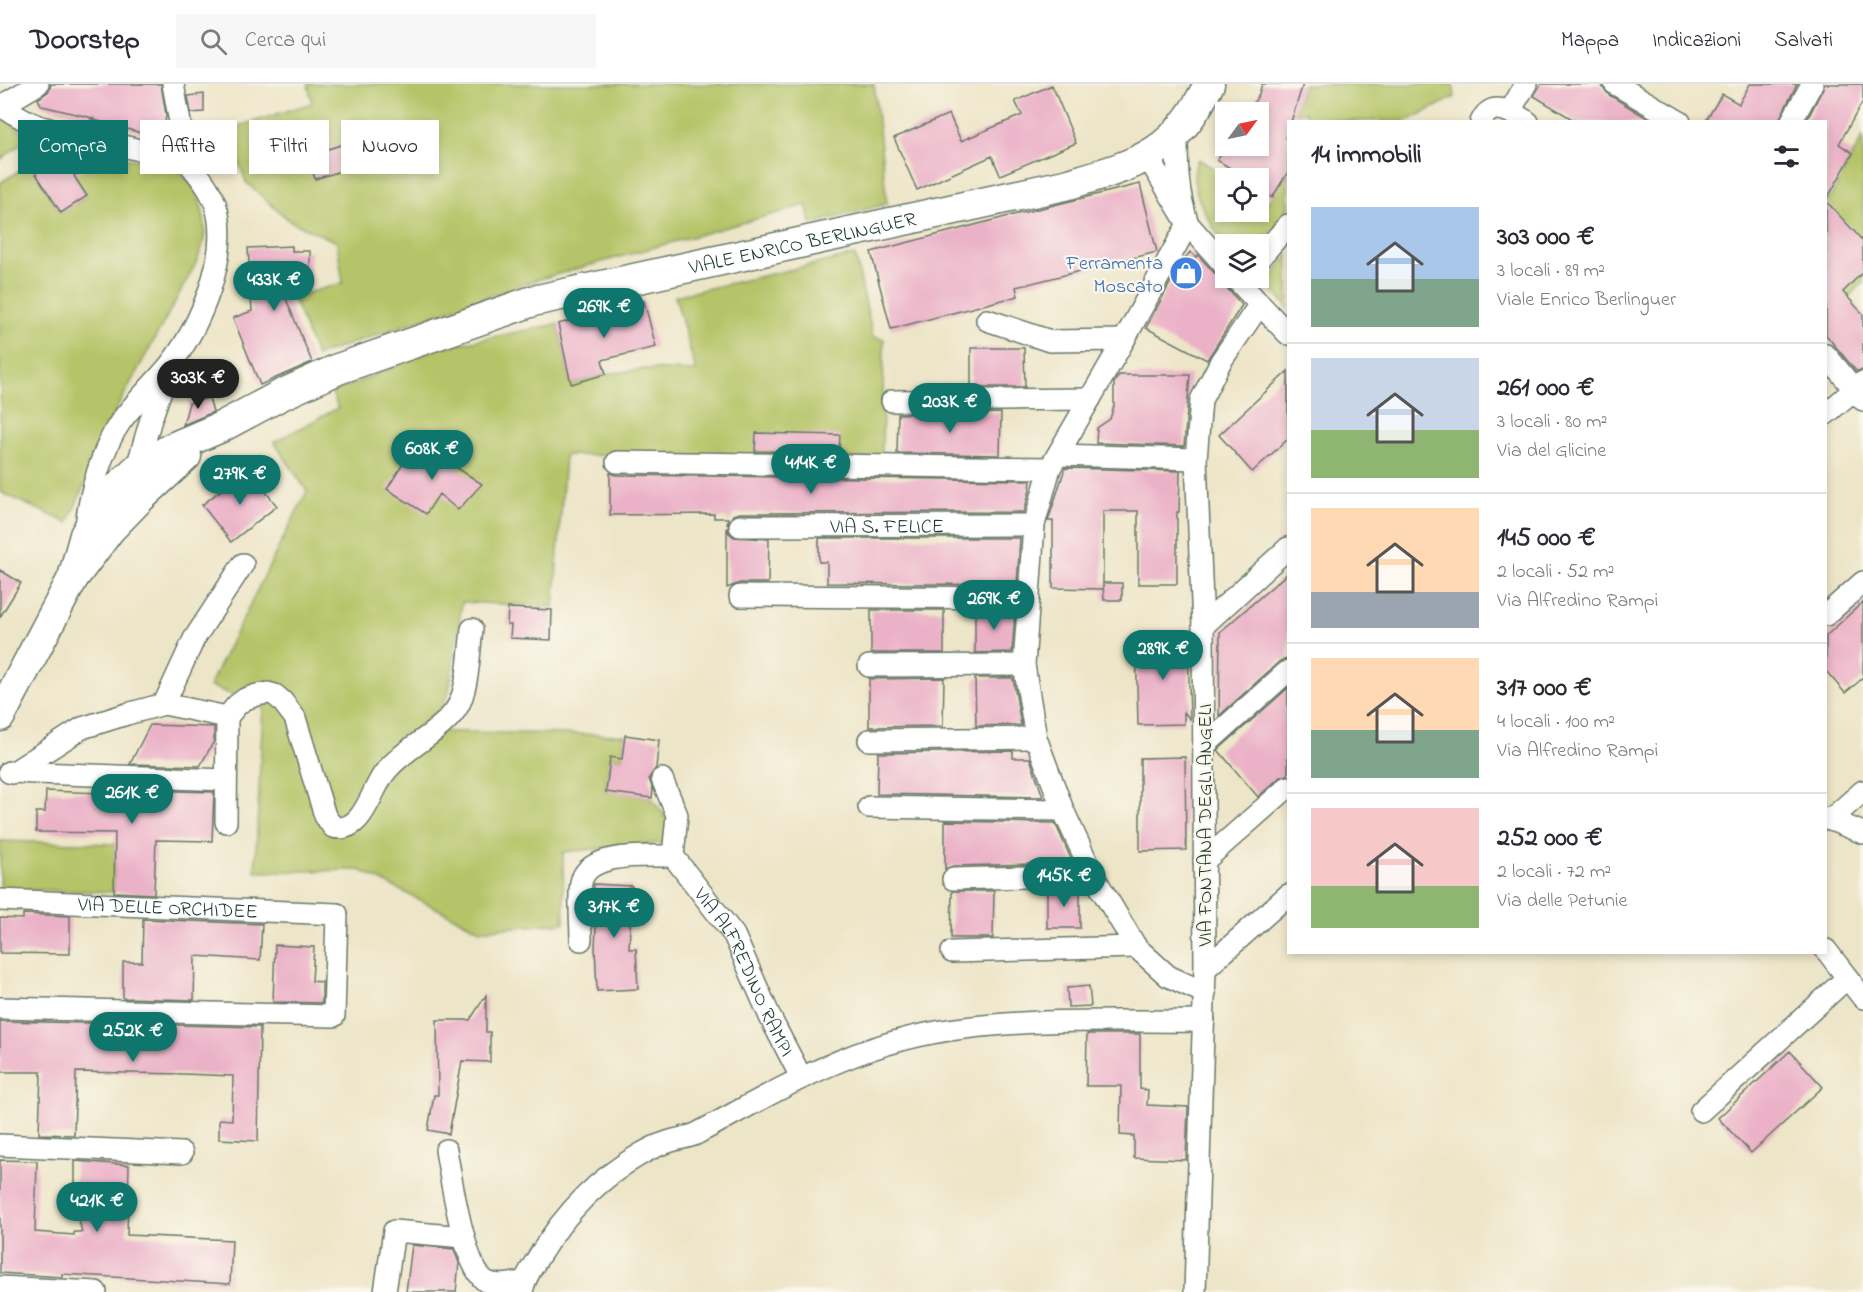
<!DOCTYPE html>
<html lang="it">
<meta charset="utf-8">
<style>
body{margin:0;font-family:"Indie Flower",sans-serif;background:#f7f7f7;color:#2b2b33;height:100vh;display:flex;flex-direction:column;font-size:22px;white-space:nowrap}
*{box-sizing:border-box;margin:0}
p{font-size:20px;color:#7c7c81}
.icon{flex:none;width:33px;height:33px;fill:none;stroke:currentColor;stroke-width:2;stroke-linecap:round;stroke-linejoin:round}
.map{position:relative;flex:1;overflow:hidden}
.details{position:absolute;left:1287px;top:36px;width:540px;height:834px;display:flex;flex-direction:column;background:#fff;border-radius:0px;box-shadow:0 3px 9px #0003}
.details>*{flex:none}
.hud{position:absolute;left:18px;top:36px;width:570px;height:54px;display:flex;gap:12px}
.needle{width:39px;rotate:57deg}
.fabs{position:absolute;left:1215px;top:18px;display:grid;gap:12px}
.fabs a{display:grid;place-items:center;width:54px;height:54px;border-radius:0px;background:#fff;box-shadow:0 3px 9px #0003;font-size:30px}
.price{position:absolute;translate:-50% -51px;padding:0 14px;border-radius:21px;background:#0f766e;color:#fff;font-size:20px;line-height:39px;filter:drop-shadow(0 2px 3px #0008)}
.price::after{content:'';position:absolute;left:50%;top:36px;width:18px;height:14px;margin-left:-9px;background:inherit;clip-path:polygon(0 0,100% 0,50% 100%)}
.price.selected{background:#222;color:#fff}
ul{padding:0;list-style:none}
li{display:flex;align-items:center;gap:18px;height:150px;padding:0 24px}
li+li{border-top:2px solid #e1e1e2}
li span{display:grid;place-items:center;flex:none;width:168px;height:120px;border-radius:0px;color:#555}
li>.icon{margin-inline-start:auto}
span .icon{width:72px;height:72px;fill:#fffc;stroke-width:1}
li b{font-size:26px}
h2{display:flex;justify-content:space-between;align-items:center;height:72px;padding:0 24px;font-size:26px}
.tag{padding:0 21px;border-radius:0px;background:#fff;box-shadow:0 3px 9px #0003;font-size:21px;line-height:54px}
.tag.selected{background:#0f766e;color:#fff}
header{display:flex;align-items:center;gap:36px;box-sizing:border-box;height:84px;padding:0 30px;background:#fff;border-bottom:2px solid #e1e1e2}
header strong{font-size:28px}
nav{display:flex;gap:33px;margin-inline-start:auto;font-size:21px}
.search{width:420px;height:54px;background:#f7f7f7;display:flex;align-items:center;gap:15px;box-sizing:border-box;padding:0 21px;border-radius:0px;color:#7c7c81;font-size:22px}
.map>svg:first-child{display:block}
.green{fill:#b5c467;stroke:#6a804e;stroke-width:1.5}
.building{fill:#ebb1c7}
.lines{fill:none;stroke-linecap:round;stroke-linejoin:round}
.minor-casing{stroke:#677867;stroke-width:24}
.secondary-casing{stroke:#677867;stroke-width:33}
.minor{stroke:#fff;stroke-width:21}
.secondary{stroke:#fff;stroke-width:30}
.labels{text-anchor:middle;stroke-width:4.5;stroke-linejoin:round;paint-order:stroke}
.street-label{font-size:20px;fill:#1f3d34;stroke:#fbf7ec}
.shop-label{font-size:20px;fill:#366cbe;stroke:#fbf7ec;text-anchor:end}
</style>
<header>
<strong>Doorstep</strong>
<div class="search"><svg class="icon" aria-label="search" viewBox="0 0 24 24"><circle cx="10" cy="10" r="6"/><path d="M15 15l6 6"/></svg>Cerca qui</div>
<nav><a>Mappa</a><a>Indicazioni</a><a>Salvati</a></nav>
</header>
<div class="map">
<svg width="1863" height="1208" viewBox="0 0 1863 1208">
<rect width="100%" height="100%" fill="#fbf7ec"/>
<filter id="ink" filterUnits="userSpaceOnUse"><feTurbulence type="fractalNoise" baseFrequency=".0167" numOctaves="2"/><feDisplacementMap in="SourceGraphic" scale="12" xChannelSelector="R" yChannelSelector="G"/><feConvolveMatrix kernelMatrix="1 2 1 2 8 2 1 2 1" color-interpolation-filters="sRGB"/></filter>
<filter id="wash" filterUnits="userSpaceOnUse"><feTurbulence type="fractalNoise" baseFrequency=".008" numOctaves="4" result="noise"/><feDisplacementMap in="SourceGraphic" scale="24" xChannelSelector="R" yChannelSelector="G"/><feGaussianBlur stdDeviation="1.35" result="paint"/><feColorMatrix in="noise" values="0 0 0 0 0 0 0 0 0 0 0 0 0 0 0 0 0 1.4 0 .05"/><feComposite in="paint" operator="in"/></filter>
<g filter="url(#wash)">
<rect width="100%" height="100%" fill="#ede5c7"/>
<path class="green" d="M308,0H874L887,120L811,140L806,121L533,197L316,272L293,213L343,199L337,158L290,137L246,98L239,78L220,84L205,53L312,19Z
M1303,0H1453L1455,13L1407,37H1310L1305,28L1294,29Z
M0,33C11,39 25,43 25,57L0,76Z
M1863,52V199L1826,234V122Z
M98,74C139,76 184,71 200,118C208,144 206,157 195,181L100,355L88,392L68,439L0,408V99L30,80L61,129L87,112L74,92L77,76Z
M1198,75L1230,94H1226V128H1258L1259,112L1269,118L1288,88V131L1258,160H1226L1225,162C1211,139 1184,103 1198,75Z
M855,171L873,253L884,255L882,375L565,371L554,523L462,518L449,609L437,630L414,647L625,651L622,675L610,673L606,707L652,714L682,757L563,768L564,839L480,846L360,786L255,788L263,622L209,602L307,407L274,358L338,324L332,309L437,264L558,240L571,300L606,290L645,285L696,287L675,212Z
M1288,171V224L1267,200Z
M0,757L115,760L114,808L0,805Z"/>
<g id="blocks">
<path class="building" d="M51,0H161L166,31L163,55L91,35L93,34L42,22L38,15L49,7Z
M1262,0H1303L1291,38H1288L1286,54L1288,56V88L1272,114L1258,103V94H1246L1217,76L1227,62H1258V28H1248L1259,10Z
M1541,0H1600L1609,11L1654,38H1577L1534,12Z
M1750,0H1797L1778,38H1705L1722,10L1739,20Z
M1825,0H1863V17L1839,60L1853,69L1826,117L1863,157V188L1843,208L1863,230V286L1856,287L1826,251V38H1806Z
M1052,1L1076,59L1000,91L992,72L917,106L894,54L949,30L961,57L1022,31L1015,17Z
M204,10V28L191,29L188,12Z
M53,59L69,63L84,85L74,92L87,112L61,129L27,76Z
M341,61L348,85L315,95L308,71Z
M1140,100L1157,168L1016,203L1018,212L891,245L871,168L1013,131Z
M292,162V167H310V202H294V205H282L312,278L260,301L233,234L252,227L248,164Z
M1190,168L1196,173L1198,171L1216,191L1223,195L1226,203L1242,221L1207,276L1146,244L1180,181Z
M644,217L656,263L602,276L606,290L571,300L558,240Z
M971,264H1024L1025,303H971Z
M1288,287V355L1252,388L1219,351Z
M1119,291H1190L1184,362L1096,359L1097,344L1110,335L1114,322V299Z
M209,314L213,328L183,341L189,319Z
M1001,329L1000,371L897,369L898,330Z
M756,349L840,351L839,368L755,367Z
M417,358L482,400L458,426L439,410L426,430L387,405Z
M1065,384L1180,387L1179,428H1177V500H1138V427H1103V505L1053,504V437H1048Z
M248,385L277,422L231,458L202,421Z
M610,389L617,391L1031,396L1030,406L1024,428L740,429L733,431L727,441L728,434H714V430L610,431Z
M727,443L729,449L734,453L769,455L768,499H740L727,504Z
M819,454H1020L1017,501L827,499V478H819Z
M0,486L21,499L0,533Z
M1288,489V575L1280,577L1219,632L1220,548Z
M1103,499H1122V516H1104Z
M1863,518V594L1845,609L1826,587V552Z
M508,524L552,526L551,556L510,554L511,541H507Z
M871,526H944V569H871Z
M975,526L1015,527L1012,568L975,569Z
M1188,554L1190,635L1184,628V640L1138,641L1136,555Z
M944,594L943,642L869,643V595Z
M975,594H1013L1021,641L976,642Z
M1288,604V691L1280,693L1258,713L1218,666Z
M150,641L214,643V657L200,682L130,680Z
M625,651L659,656L656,684L649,694L653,706L652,714L606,708L610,673L622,675Z
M1013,667V674H1030L1043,713L877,710L878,669Z
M1185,673L1186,766L1140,767V674Z
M103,705L214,708L212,757L156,756L154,810L114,808L115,749L36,748V728H45L46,707L103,709Z
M945,737L1055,739L1073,779L953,782L945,785Z
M594,800L632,802L629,865H636L638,905L597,907L595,863L597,826H593Z
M1080,804V844H1047V805Z
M952,807H994L993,854H951Z
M23,830L70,832V870L0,869V834L23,835Z
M143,835L262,840L260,876L195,872L194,916L123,914V878H142Z
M275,861L314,863L312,897L322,898V919L273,918Z
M1089,902L1091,922L1068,923L1067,904Z
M486,911V948H490V978L462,977L449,1050L428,1046L434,1011H438L437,936H470Z
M0,937L260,943L258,1057L219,1055V1035L232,1036L233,992L184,990L76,988L74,1051L39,1050L41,988H0Z
M1087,950H1140V1005L1148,1006L1147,1021L1188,1023L1186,1076L1134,1074V1052L1120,1051L1121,1002H1086Z
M1790,967L1823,1003L1751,1069L1718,1034Z
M0,1076L37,1077L35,1148L74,1151V1148H82L75,1121V1077L129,1081L127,1151L232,1156L230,1200L62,1190V1193L0,1189Z
M412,1161L454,1165L459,1179L456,1208H406Z"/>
</g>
</g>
<g filter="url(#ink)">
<use href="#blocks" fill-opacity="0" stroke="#677867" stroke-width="1.5"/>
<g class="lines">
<defs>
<g id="minor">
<path d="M173,0L187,77"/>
<path d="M1615,0L1680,38"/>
<path d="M0,22L29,38L41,43L187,77C198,90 209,103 215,119C232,169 200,243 169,282C154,300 135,318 121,337C102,364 90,409 86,441"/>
<path d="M1,22L38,0"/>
<path d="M1510,27L1526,0"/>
<path d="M1481,38C1491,14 1513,29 1528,38"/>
<path d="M1791,38L1812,0"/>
<path d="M1177,49C1177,83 1177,107 1188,140L1124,256L1050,384L1034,441L1024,581L1036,654L1063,726L1093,791L1136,863L1168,892L1205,909"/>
<path d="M1147,72L1188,140L1226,183"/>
<path d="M1258,176L1288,141"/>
<path d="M1235,194L1288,250"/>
<path d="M987,236L1050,257L1124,256"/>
<path d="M1826,271L1863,316"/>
<path d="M892,317L1090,315"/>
<path d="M1826,330L1863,298"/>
<path d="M1058,371L1196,375"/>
<path d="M617,378L1050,384"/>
<path d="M135,390L151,335L166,292"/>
<path id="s1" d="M740,442L1034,441"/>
<path d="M740,512L1029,514"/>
<path d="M1826,531L1863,498"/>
<path d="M1203,542L1288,464"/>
<path d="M869,582L1024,581"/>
<path d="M164,620L194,555L243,480"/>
<path d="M869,656L1036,654"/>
<path d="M1204,662L1288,587"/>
<path d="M9,688L226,696"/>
<path d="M12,689L82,644L127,630L164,620L227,633L237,621L245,615L257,611L268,609L275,611L282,617L295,634L325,732L333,743C362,750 370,710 383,691C403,663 447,647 460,618C469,596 469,569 472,545"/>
<path d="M662,695L677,731L673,772"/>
<path d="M869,723L1063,726"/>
<path d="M1826,734L1863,749"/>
<path d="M1830,736L1863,707"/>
<path d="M226,738L227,633"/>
<path d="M1204,777L1288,703"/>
<path d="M953,795L1093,791"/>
<path id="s2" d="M0,816L337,830L334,932L0,924"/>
<path id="s3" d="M581,856C581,842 578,805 582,795C592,767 649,773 673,772L734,851L771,935L801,993"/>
<path d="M1826,866L1863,914"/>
<path d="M952,868L1136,863"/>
<path d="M1205,885L1288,811"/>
<path d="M1701,1027L1847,894"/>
<path d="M0,1061L182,1069"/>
<path d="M446,1066C451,1093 464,1186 487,1198C498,1204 512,1199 523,1198"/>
<path d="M0,1203L96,1208"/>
<path d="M385,1208L394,1147L464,1153"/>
<path d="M522,1208C524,1194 532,1184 539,1172C565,1129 597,1095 641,1070C648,1066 657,1061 665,1059C675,1055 686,1054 696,1050C786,1002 859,956 964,944C1043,934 1124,938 1204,937"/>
<path d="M1195,1208L1205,885L1203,542L1196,375L1201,316L1221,277L1260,220"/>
</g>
<g id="secondary">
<path id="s4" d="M73,494L85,451L101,424L120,401L138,384L172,364L221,343L281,311L338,285L533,217L1065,101C1136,80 1174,73 1209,0"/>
<path d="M0,632L73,494L110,445L139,415L186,372"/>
</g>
</defs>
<use href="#minor" class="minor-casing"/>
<use href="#secondary" class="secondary-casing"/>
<use href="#minor" class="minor"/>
<use href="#secondary" class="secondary"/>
</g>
</g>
<defs>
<symbol id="shop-disc" viewBox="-11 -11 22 22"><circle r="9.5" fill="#3f7fe0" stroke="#fbf7ec"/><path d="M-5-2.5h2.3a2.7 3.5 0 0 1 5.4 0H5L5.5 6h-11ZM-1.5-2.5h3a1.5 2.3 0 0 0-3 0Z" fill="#fff"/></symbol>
</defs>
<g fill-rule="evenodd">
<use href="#shop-disc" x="1167" y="170" width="38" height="38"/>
</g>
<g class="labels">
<g class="street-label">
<text dy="7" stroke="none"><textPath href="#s4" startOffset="836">VIALE ENRICO BERLINGUER</textPath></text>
<text dy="7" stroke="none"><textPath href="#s1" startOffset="147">VIA S. FELICE</textPath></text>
<text transform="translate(1204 741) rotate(-90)" y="7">VIA FONTANA DEGLI ANGELI</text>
<text dy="7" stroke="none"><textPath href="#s2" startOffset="168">VIA DELLE ORCHIDEE</textPath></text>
<text dy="7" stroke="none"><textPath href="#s3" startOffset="297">VIA ALFREDINO RAMPI</textPath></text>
</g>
<g class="shop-label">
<text x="1163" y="185">Ferramenta<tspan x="1163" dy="23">Moscato</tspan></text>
</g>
</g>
</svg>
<div class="fabs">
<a><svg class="needle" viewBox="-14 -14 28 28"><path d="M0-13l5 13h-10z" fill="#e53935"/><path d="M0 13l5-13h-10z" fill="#7c7c81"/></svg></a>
<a><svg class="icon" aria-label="locate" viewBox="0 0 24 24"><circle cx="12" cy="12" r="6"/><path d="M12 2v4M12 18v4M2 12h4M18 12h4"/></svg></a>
<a><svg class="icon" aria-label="layers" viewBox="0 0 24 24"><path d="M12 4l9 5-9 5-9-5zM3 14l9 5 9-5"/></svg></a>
</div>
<b class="price" style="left:274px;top:228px">433K €</b>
<b class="price" style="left:604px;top:255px">269K €</b>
<b class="price selected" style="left:198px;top:326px">303K €</b>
<b class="price" style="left:950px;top:350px">203K €</b>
<b class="price" style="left:432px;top:397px">608K €</b>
<b class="price" style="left:811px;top:411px">414K €</b>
<b class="price" style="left:240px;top:422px">279K €</b>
<b class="price" style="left:994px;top:547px">269K €</b>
<b class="price" style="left:1163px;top:597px">289K €</b>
<b class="price" style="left:132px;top:741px">261K €</b>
<b class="price" style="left:1064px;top:824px">145K €</b>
<b class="price" style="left:614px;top:855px">317K €</b>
<b class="price" style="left:133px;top:979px">252K €</b>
<b class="price" style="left:97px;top:1149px">421K €</b>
<div class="hud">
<a class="tag selected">Compra</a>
<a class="tag">Affitta</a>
<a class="tag">Filtri</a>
<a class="tag">Nuovo</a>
</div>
<section class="details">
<h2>14 immobili<svg class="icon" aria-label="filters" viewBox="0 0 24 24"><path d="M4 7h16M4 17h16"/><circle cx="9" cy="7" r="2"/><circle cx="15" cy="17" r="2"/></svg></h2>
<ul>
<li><span style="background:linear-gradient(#a9c7e8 60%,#7fa58c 0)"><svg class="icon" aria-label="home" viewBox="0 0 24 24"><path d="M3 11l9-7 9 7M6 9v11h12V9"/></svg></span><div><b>303 000 €</b><p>3 locali · 89 m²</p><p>Viale Enrico Berlinguer</p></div></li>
<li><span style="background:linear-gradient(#c9d6e8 60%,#8fb573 0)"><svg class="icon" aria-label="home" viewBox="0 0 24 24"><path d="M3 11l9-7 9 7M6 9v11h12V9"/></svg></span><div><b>261 000 €</b><p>3 locali · 80 m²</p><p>Via del Glicine</p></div></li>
<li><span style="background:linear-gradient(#ffd9b3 70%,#9aa5b1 0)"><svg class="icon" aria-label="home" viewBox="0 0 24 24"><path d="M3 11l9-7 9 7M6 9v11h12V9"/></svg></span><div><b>145 000 €</b><p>2 locali · 52 m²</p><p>Via Alfredino Rampi</p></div></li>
<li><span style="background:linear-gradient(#ffd9b3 60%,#7fa58c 0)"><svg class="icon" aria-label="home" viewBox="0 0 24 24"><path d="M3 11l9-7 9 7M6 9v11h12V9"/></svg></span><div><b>317 000 €</b><p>4 locali · 100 m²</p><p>Via Alfredino Rampi</p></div></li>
<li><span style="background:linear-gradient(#f6c9c9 65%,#8fb573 0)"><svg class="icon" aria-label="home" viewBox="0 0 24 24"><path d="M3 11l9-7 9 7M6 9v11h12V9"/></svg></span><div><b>252 000 €</b><p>2 locali · 72 m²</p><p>Via delle Petunie</p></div></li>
</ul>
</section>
</div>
